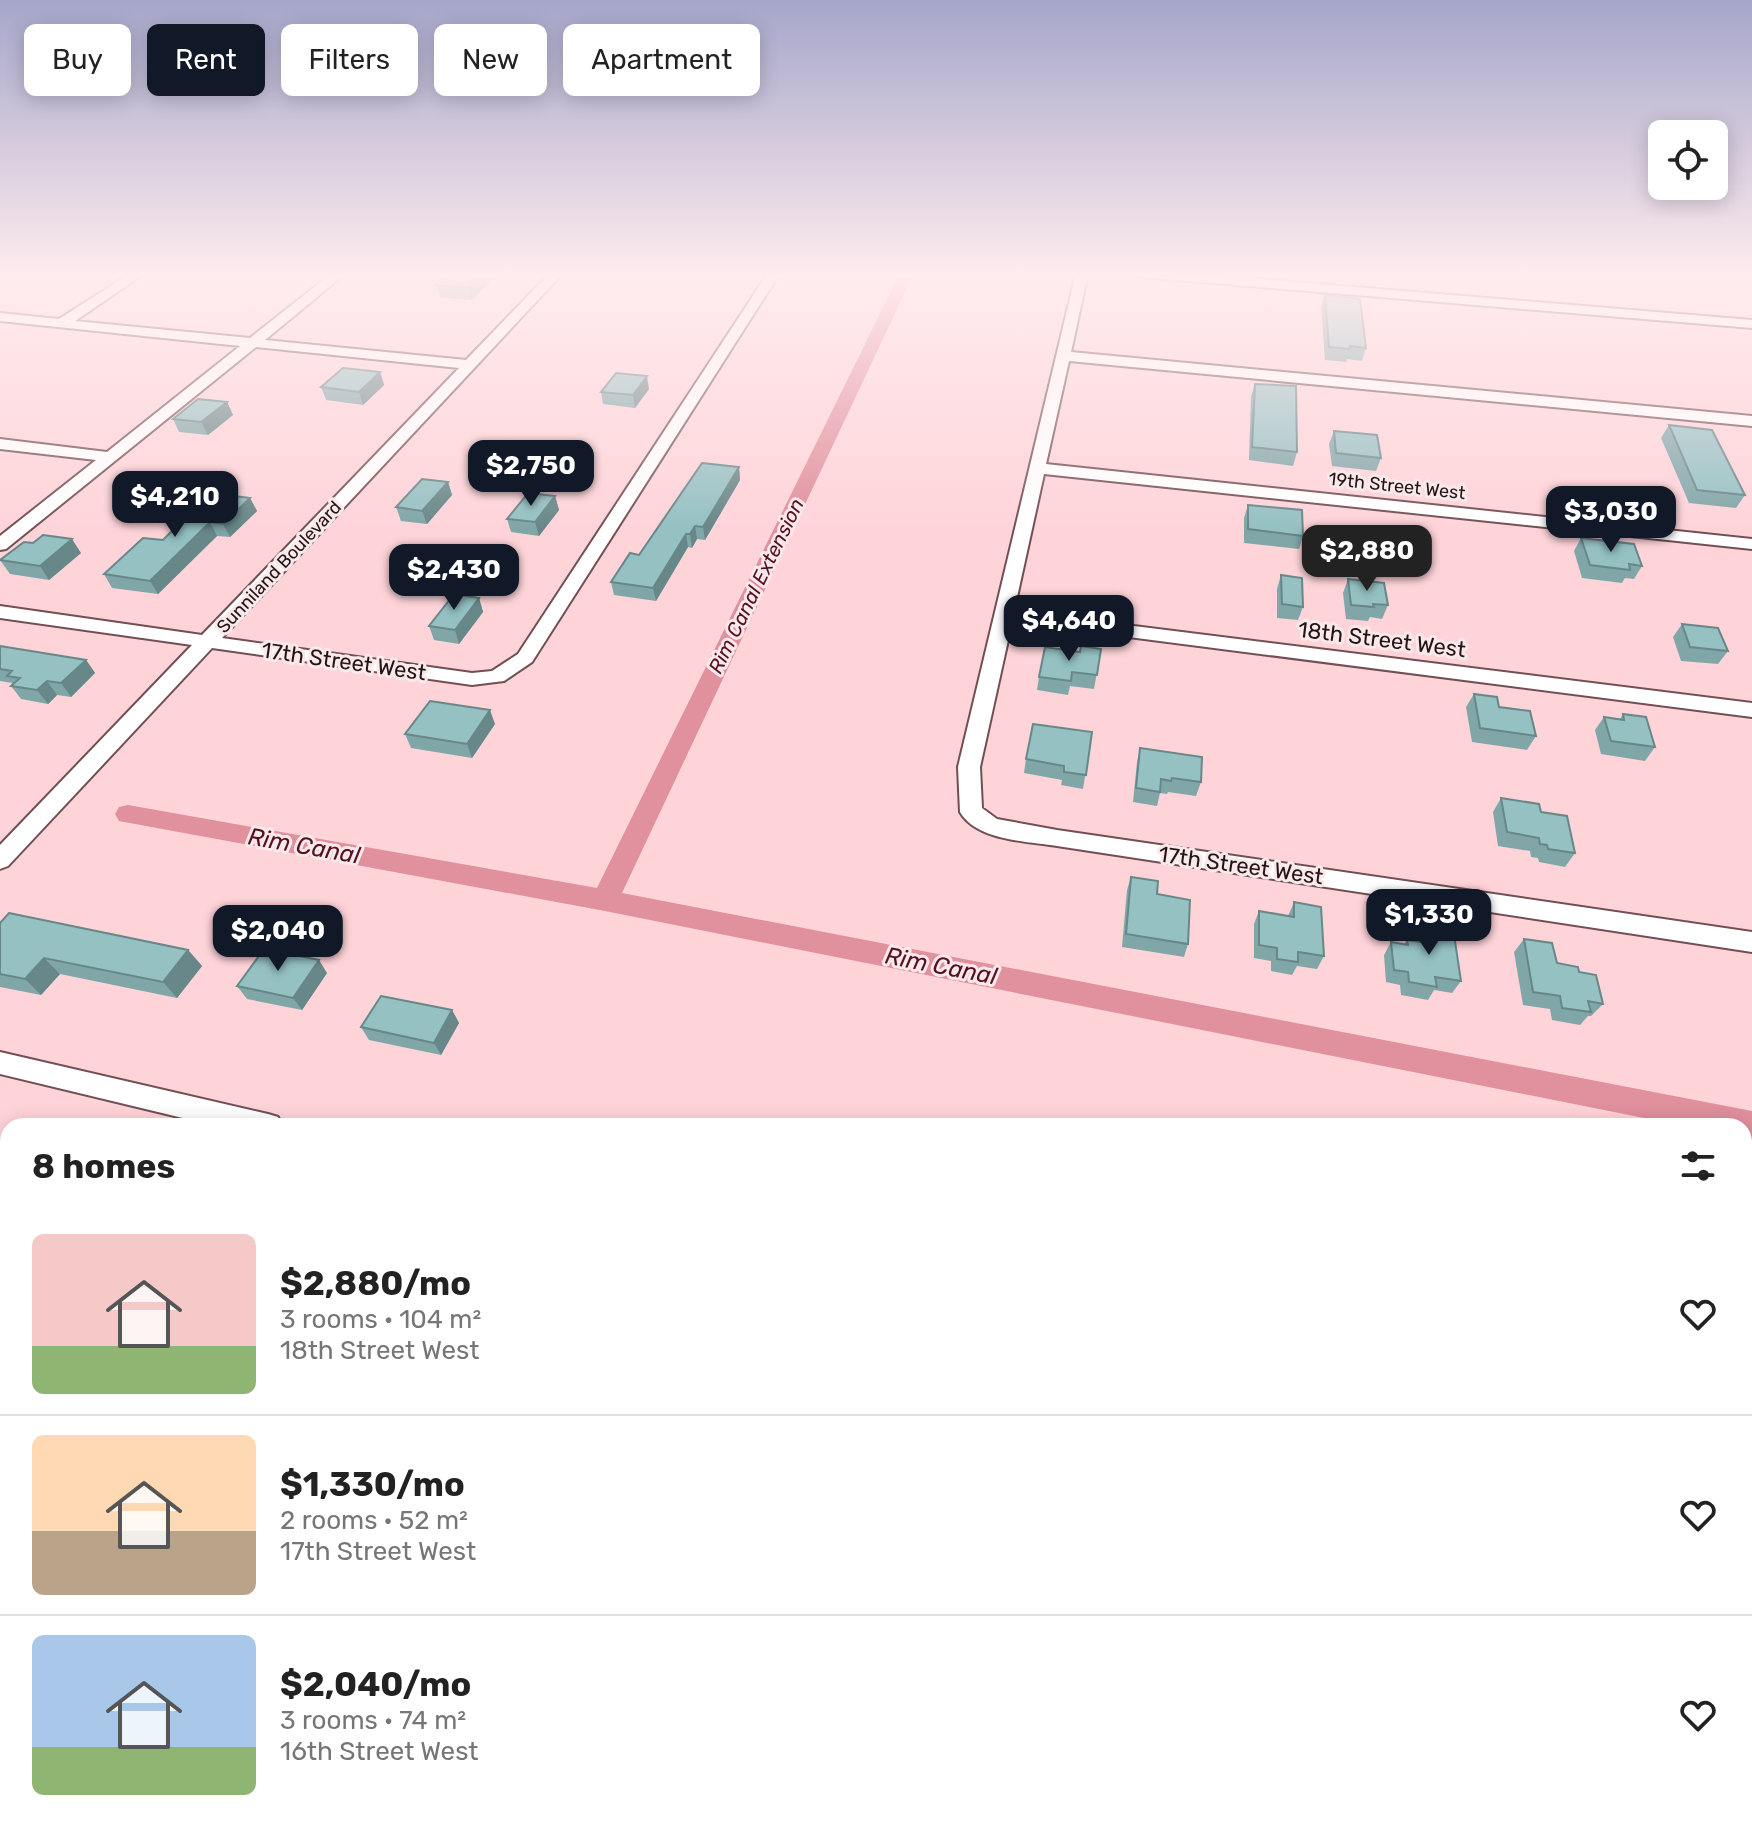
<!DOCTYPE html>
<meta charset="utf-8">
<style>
body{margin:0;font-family:Rubik,sans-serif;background:#f6f6f6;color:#222;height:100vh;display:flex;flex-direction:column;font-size:30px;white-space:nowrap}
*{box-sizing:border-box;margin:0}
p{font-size:26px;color:#767676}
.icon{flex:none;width:44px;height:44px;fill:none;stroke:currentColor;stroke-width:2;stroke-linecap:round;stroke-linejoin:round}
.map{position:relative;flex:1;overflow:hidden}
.drawer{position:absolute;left:0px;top:1118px;width:1752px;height:714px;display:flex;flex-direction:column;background:#fff;border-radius:24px 24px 0 0;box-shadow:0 4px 20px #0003}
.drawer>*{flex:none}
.banner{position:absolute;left:24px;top:24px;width:800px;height:72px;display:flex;gap:16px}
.fabs{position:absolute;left:1648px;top:120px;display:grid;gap:16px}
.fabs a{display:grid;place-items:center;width:80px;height:80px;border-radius:12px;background:#fff;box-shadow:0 4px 20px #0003;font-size:40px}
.price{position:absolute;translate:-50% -68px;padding:0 18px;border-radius:16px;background:#111827;color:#fff;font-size:26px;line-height:52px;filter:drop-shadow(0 2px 4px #0008)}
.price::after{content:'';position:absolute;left:50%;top:48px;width:24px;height:18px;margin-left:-12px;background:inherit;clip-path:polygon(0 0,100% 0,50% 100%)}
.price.active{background:#222;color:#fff}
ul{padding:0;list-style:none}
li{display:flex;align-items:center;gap:24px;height:200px;padding:0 32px}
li+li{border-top:2px solid #e0e0e0}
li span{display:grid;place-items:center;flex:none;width:224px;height:160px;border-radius:12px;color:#555}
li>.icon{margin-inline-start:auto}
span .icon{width:96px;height:96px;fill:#fffc;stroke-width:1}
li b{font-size:34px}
h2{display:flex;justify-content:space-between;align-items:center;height:96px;padding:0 32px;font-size:34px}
.tag{padding:0 28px;border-radius:12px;background:#fff;box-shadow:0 4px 20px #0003;font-size:28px;line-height:72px}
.tag.active{background:#111827;color:#fff}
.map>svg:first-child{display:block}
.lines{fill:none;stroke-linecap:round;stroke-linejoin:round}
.canal{fill:#e1909d;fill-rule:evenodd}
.minor-casing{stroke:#714f54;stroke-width:4}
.minor{fill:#fff;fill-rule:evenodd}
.wall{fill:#80a6a8}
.shaded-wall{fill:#688788}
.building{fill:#95c1c3;stroke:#688788;stroke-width:2}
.labels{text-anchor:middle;stroke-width:6;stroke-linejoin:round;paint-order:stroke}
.far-street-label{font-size:18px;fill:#231517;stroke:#fae9eb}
.far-water-label{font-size:20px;font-style:italic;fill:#571023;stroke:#fae9eb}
.street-label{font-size:22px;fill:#231517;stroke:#fae9eb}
.water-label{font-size:24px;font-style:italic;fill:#571023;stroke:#fae9eb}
</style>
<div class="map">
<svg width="1752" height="1831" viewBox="0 0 1752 1831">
<rect width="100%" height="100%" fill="#fed4d9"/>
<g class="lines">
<path class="canal" d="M900,273H914L622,893L1752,1111V1139L1744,1138V1126H1684L605,911L119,821L115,814L119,807L128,805L597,888Z"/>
<defs>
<path id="minor" d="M131,273H145L75,321L250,338L332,273H346L265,340L466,360L550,273H563L222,638L472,673L492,671L518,654L768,273H780L532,662L504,681L472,685L212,648L8,866L0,869V845L192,645L0,618V606L202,635L459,368L256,347L6,549L0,550V536L96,460L0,449V439L107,452L240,346L0,321V313L59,319Z
M1076,273H1088L1071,352L1752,416V426L1069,361L1046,464L1752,539V549L1044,474L1014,611L1752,703V717L1012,622L980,767L982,808L997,819L1057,830L1752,932V952L1057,846C1027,841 977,841 960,812L958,767Z
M1135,273H1185L1752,320V328L1141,277Z
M0,1052L268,1114L278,1117L282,1126H216L0,1074Z
M8,1407V1448L0,1452V1410Z
M1744,1442L1752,1443V1477L1744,1476Z
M0,1611L8,1613V1649L0,1647Z
M614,1824H673L676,1831H617Z
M1333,1824H1373V1831H1333Z"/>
</defs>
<use href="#minor" class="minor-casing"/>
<use href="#minor" class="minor"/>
</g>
<path class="wall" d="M450,273H500L471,300L440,297L436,285Z
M1325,295L1366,348L1362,361L1347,359L1346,362L1325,360L1321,307Z
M380,372L384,385L363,405L326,400L321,387Z
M1255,384L1297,452L1293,466L1249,460L1251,396Z
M649,389L635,408L603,404L601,392Z
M227,402L233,415L208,435L179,432L173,419Z
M1669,425L1745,495L1736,508L1689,503L1661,438Z
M1334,431L1381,458L1376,471L1332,466L1329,444Z
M739,467L740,480L705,540L697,539L692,548L688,547L656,601L614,595L611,582L639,555Z
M448,482L452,495L427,524L401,521L396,507Z
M555,496L559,510L539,536L511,532L507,519Z
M250,498L257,511L230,537L217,536L158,594L112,588L104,574L163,540Z
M1248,505L1303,536L1299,549L1244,543V518Z
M1581,538L1642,566L1634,579L1625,578L1622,583L1582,578L1574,551Z
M81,553L49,580L10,574L0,560Z
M1281,575L1303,607L1298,620L1277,618V589Z
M1348,579L1388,605L1382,619L1370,617L1368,621L1346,619L1343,593Z
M479,598L483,612L459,644L434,640L429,626Z
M1682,624L1728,651L1718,664L1681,661L1673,637Z
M0,646L86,660L95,673L71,697L57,695L48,704L21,699L11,686L12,683L0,681Z
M1101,649L1094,689L1070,686L1068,695L1037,690L1039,677Z
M1474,694L1499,707L1536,736L1527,750L1472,742L1466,707Z
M1623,714L1655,747L1645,761L1601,754L1595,730L1604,717L1620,719Z
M495,724L472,758L411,748L405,734Z
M1092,732L1083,789L1061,785L1062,780L1024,773L1026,759Z
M1140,748L1201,782L1196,796L1168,792L1167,794L1160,793L1157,806L1133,802L1137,762Z
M1501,798L1541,812L1575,853L1565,867L1539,862L1538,858L1531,857L1530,851L1498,846L1493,812Z
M1131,877L1157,894L1188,944L1184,957L1122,947L1127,890Z
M1294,902L1324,956L1317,969L1297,966L1292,975L1271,971V961L1254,958V924L1259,911L1288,916Z
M0,923L188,950L202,966L177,998L60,974L41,995L0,987Z
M1425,924L1461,981L1452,993L1434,990L1428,1000L1401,995L1400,985L1386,982L1384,955L1391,942L1404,944L1407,940L1417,941V937Z
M1524,939L1557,963L1579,972L1603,1004L1591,1016H1588L1580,1025L1552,1020L1550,1009L1523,1005L1514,952Z
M327,973L302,1010L247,999L237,986Z
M452,1010L459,1023L441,1055L369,1040L361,1027Z
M1744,1574L1752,1576V1660L1744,1658Z
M1702,1824H1744L1752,1831H1703Z"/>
<path class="shaded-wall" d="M484,273H500L471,300L468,288Z
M380,372L384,385L363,405L359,392Z
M647,376L649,389L635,408L633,395Z
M227,402L233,415L208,435L201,422Z
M739,467L740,480L705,540L703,527Z
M448,482L452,495L427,524L422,511Z
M555,496L559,510L539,536L535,522Z
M250,498L257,511L230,537L223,524Z
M210,522L217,536L158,594L150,581Z
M695,526L697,539L692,548L690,534Z
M686,534L688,547L656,601L653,588Z
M72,539L81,553L49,580L40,566Z
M479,598L483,612L459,644L455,630Z
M86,660L95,673L71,697L61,683Z
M47,681L57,695L48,704L37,690Z
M490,710L495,724L472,758L467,744Z
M188,950L202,966L177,998L163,982Z
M44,958L60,974L41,995L25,979Z
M319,960L327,973L302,1010L293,998Z
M452,1010L459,1023L441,1055L434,1043Z"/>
<path class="building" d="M450,273H484L468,288L436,285Z
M1325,295L1360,299L1366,348L1350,346V349L1329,347Z
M343,368L380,372L359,392L321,387Z
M616,373L647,376L633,395L601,392Z
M1255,384L1296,386L1297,452L1252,447Z
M198,399L227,402L201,422L173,419Z
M1669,425L1712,430L1745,495L1697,490Z
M1334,431L1377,435L1381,458L1336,453Z
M702,463L739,467L703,527L695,526L690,534H686L653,588L611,582L630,553L639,555Z
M422,479L448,482L422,511L396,507Z
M210,493L250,498L223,524L210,522L150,581L104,574L143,538L163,540Z
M528,493L555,496L535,522L507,519Z
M1248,505L1302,510L1303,536L1248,529Z
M43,535L72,539L40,566L0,560L24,542L33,543Z
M1581,538L1634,544L1642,566L1629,564L1630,570L1590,565Z
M1281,575L1302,578L1303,607L1282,604Z
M1348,579L1384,583L1388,605L1373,604L1374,607L1351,605Z
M454,594L479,598L455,630L429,626Z
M1682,624L1718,628L1728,651L1690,647Z
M0,646L86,660L61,683L47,681L37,690L11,686L20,678L7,676L12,671L0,669Z
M1081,646L1101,649L1097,675L1072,672L1071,681L1039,677L1045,647L1080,652Z
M1474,694L1497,697L1499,707L1530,711L1536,736L1480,728Z
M430,701L490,710L467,744L405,734Z
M1623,714L1646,717L1655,747L1611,741L1604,717L1624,720Z
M1033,724L1092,732L1086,775L1064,772V766L1026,759Z
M1140,748L1202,757L1201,782L1172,778L1171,781L1161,779L1160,792L1136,788Z
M1501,798L1539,804L1541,812L1567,816L1575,853L1548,849L1547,845L1540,844L1539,838L1507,832Z
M1131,877L1158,881L1157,894L1190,900L1188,944L1126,934Z
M1294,902L1321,907L1324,956L1298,952V962L1277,959V948L1259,945V911L1294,917Z
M9,913L188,950L163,982L44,958L25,979L0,974V923Z
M1425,924L1453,928L1461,981L1435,977L1437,987L1409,982L1408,972L1394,970L1391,942L1408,945L1407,940L1428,943Z
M1524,939L1552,943L1557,963L1578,967L1579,972L1596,975L1603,1004L1588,1001L1591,1012L1562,1008L1560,996L1533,992Z
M264,949L319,960L293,998L237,986Z
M381,996L452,1010L434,1043L361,1027Z
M1744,1574L1752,1576V1647L1744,1645Z
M1744,1795L1752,1797V1831H1733L1732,1824H1744Z"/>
<linearGradient id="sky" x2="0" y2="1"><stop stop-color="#a5a6ca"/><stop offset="0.52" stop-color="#ffecee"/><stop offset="1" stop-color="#ffecee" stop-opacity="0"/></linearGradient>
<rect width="1752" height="529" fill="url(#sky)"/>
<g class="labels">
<g class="far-street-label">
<text transform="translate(1397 486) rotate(6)" y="6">19th Street West</text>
<text transform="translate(279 567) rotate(-47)" y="6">Sunniland Boulevard</text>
</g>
<g class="far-water-label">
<text transform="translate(756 586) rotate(-64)" y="7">Rim Canal Extension</text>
</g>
<g class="street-label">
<text transform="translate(1382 639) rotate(7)" y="8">18th Street West</text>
<text transform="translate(344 661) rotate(8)" y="8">17th Street West</text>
<text transform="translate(1241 865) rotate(8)" y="8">17th Street West</text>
</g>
<g class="water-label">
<text transform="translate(304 846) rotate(10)" y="8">Rim Canal</text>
<text transform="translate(941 966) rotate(11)" y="8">Rim Canal</text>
</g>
</g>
</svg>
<div class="fabs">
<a><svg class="icon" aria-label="locate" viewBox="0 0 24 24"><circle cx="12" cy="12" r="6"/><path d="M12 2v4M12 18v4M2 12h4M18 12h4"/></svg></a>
</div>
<b class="price" style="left:531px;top:508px">$2,750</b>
<b class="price" style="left:175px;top:539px">$4,210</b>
<b class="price" style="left:1611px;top:554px">$3,030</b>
<b class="price active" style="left:1367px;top:593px">$2,880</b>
<b class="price" style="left:454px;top:612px">$2,430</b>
<b class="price" style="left:1069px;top:663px">$4,640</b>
<b class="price" style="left:1429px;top:957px">$1,330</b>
<b class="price" style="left:278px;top:973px">$2,040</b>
<div class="banner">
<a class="tag">Buy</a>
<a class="tag active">Rent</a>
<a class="tag">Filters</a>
<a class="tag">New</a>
<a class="tag">Apartment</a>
</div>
<section class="drawer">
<h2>8 homes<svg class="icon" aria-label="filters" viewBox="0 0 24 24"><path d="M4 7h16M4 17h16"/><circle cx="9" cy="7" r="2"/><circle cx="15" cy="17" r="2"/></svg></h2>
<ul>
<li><span style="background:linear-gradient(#f6c9c9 70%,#8fb573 0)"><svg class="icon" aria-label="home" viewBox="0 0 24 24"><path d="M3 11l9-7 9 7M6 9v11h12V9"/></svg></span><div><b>$2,880/mo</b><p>3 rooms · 104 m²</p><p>18th Street West</p></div><svg class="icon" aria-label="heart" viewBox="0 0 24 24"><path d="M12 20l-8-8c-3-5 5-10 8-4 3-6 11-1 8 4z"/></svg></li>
<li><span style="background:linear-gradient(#ffd9b3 60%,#b9a48a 0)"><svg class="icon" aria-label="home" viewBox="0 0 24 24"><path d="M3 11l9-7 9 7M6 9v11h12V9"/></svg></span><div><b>$1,330/mo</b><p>2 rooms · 52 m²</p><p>17th Street West</p></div><svg class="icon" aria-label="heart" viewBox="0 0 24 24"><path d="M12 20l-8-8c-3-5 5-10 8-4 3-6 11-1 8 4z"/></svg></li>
<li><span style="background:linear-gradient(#a9c7e8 70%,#8fb573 0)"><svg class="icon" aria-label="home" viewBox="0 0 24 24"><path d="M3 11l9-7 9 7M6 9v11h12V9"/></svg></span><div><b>$2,040/mo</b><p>3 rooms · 74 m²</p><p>16th Street West</p></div><svg class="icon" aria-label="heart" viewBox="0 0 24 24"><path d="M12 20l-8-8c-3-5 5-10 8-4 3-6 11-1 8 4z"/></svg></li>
</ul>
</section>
</div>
